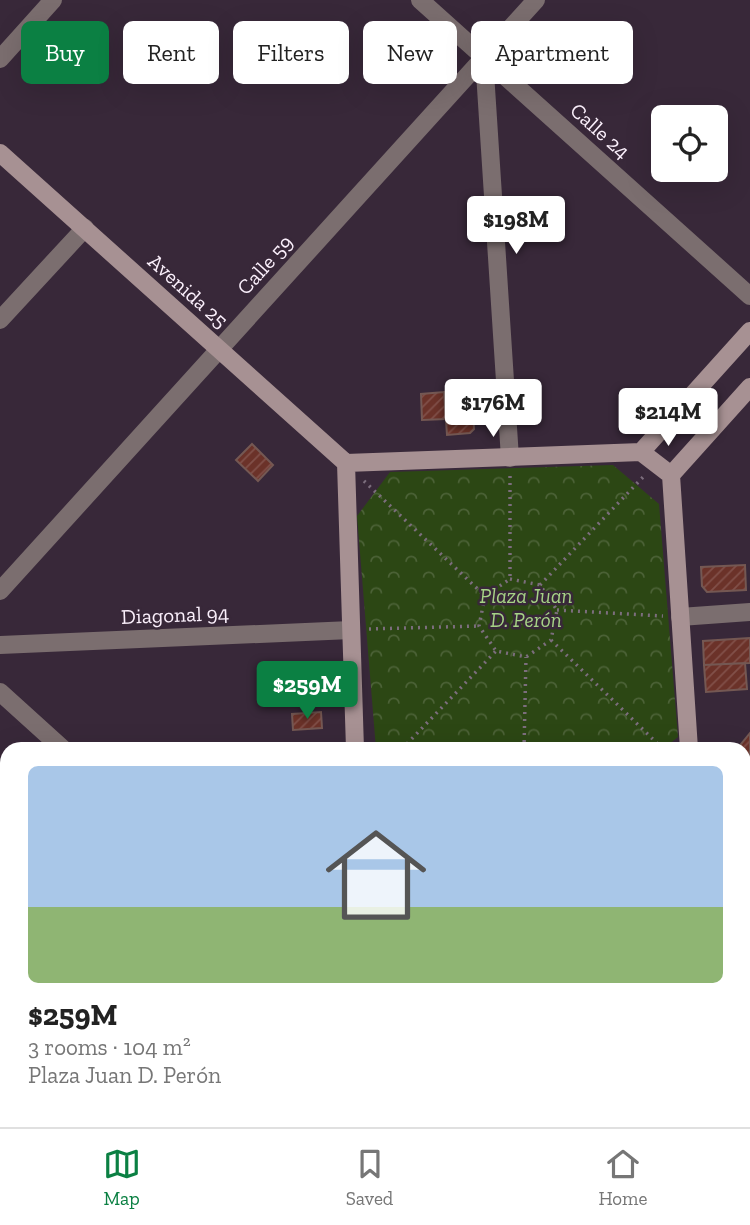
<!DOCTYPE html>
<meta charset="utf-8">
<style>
body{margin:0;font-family:"Zilla Slab",serif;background:#f2f2f2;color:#222;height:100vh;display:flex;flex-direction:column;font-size:26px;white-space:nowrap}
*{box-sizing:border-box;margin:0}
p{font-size:23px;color:#767676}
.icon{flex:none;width:38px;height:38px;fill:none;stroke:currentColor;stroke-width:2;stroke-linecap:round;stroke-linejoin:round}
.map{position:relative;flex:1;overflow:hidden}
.panel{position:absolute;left:0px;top:742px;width:751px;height:385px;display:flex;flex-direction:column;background:#fff;border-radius:21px 21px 0 0;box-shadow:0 7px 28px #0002}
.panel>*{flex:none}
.hud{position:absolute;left:21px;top:21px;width:709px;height:63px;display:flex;gap:14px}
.buttons{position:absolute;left:651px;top:105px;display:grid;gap:14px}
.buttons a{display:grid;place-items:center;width:77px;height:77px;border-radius:10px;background:#fff;box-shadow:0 7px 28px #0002;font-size:35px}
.price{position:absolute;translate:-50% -60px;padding:0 16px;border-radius:7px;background:#fff;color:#222;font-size:23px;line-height:46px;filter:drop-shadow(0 2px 4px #0008)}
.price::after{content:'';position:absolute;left:50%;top:42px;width:21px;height:16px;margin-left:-10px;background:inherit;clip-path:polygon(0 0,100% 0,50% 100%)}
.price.selected{background:#0b8043;color:#fff}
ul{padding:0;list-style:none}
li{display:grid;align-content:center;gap:14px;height:371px;padding:0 28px}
li span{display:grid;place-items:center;height:217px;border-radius:10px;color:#555}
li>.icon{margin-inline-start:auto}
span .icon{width:126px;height:126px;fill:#fffc;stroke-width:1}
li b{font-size:30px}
.chip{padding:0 24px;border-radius:10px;background:#fff;box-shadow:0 7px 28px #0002;font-size:24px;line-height:63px}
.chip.selected{background:#0b8043;color:#fff}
.tabs{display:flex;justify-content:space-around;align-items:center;height:98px;border-top:2px solid #e0e0e0;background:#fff;font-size:19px;color:#767676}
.tabs a{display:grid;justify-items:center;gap:4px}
.tabs .selected{color:#0b8043}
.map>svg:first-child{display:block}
.forest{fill:url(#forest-crowns)}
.building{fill:url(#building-hatch);stroke:#745853;stroke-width:2}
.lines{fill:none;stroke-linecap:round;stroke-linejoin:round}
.path{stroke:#7c6e7d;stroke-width:3.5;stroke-dasharray:2 5;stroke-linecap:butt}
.street{stroke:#7b6e6f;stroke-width:18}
.secondary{stroke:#a79193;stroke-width:18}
.labels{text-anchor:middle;stroke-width:5;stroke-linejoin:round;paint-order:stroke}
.street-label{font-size:21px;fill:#fbf0fc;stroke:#382839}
.park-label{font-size:21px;font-style:italic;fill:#a6d386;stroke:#382839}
</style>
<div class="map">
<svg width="750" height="1127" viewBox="0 0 750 1127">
<defs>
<pattern id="forest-crowns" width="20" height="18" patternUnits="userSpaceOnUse" patternTransform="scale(1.75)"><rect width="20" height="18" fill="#2c4714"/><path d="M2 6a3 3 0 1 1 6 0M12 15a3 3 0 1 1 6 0" fill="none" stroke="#4c6237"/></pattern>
<pattern id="building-hatch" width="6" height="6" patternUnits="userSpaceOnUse" patternTransform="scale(1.75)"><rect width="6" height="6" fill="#6b3229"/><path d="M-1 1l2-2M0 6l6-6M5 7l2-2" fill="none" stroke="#815049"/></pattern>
</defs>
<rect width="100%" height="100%" fill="#382839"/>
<path class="forest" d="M613,465L659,504L678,737L663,749H376L357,516L390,472Z"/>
<path class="building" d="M472,391L474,429L470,433L447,435L444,392Z
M444,392L446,419L422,420L421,394Z
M252,444L273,465L258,481L236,460Z
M745,565L746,590L707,592L702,586L701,567Z
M750,638V663L704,665L703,641Z
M745,663L747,689L706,692L704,665Z
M321,712L322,728L293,730L292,714Z
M750,733V792L744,787V749H737Z"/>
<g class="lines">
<path class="path" d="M510,476V579
M364,481L485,596
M510,579L540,585L557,610L551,640L526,657L496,651L479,626L485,596Z
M540,585L645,475
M557,610L663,616
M369,629L479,626
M551,640L663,749
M402,749L496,651
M524,749L526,657"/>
<path class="street" d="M420,0L750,296
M484,57L510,458
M0,59L53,0
M0,320L85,228
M0,591L536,0
M680,617L750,612
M0,645L351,630
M0,692L63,749
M744,953L750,946
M476,1120L484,1127
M538,1120V1127
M586,1127L593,1120"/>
<path class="secondary" d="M0,153L346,463
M641,452L750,331
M346,463L641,452L671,475L689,749
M346,463L355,749
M671,475L750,387
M744,823L750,829
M32,1127L38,1120
M86,1127L93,1120"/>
</g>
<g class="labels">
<g class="street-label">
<text transform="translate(600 131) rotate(42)" y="7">Calle 24</text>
<text transform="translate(265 265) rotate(-48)" y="7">Calle 59</text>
<text transform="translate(188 291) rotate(42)" y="7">Avenida 25</text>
<text transform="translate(175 615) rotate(-2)" y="7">Diagonal 94</text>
</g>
<g class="park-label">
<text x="526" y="603">Plaza Juan<tspan x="526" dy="24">D. Perón</tspan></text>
</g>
</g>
</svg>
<div class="buttons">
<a><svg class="icon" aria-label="locate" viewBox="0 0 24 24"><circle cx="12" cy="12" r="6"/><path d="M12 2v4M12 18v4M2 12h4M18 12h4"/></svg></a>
</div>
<b class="price" style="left:516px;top:256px">$198M</b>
<b class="price" style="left:493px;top:439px">$176M</b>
<b class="price" style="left:668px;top:448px">$214M</b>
<b class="price selected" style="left:307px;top:721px">$259M</b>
<div class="hud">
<a class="chip selected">Buy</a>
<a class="chip">Rent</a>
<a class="chip">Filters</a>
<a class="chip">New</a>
<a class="chip">Apartment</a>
</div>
<section class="panel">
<ul>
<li><span style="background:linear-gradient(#a9c7e8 65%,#8fb573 0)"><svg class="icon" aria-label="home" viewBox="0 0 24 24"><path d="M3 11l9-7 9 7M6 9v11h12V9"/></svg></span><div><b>$259M</b><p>3 rooms · 104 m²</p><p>Plaza Juan D. Perón</p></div></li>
</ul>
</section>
</div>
<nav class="tabs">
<a class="selected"><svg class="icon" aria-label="map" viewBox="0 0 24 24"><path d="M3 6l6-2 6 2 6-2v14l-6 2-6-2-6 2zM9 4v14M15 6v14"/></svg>Map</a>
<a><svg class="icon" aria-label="saved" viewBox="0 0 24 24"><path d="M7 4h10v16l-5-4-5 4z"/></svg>Saved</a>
<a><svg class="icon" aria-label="home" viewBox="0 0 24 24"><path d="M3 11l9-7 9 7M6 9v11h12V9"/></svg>Home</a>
</nav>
